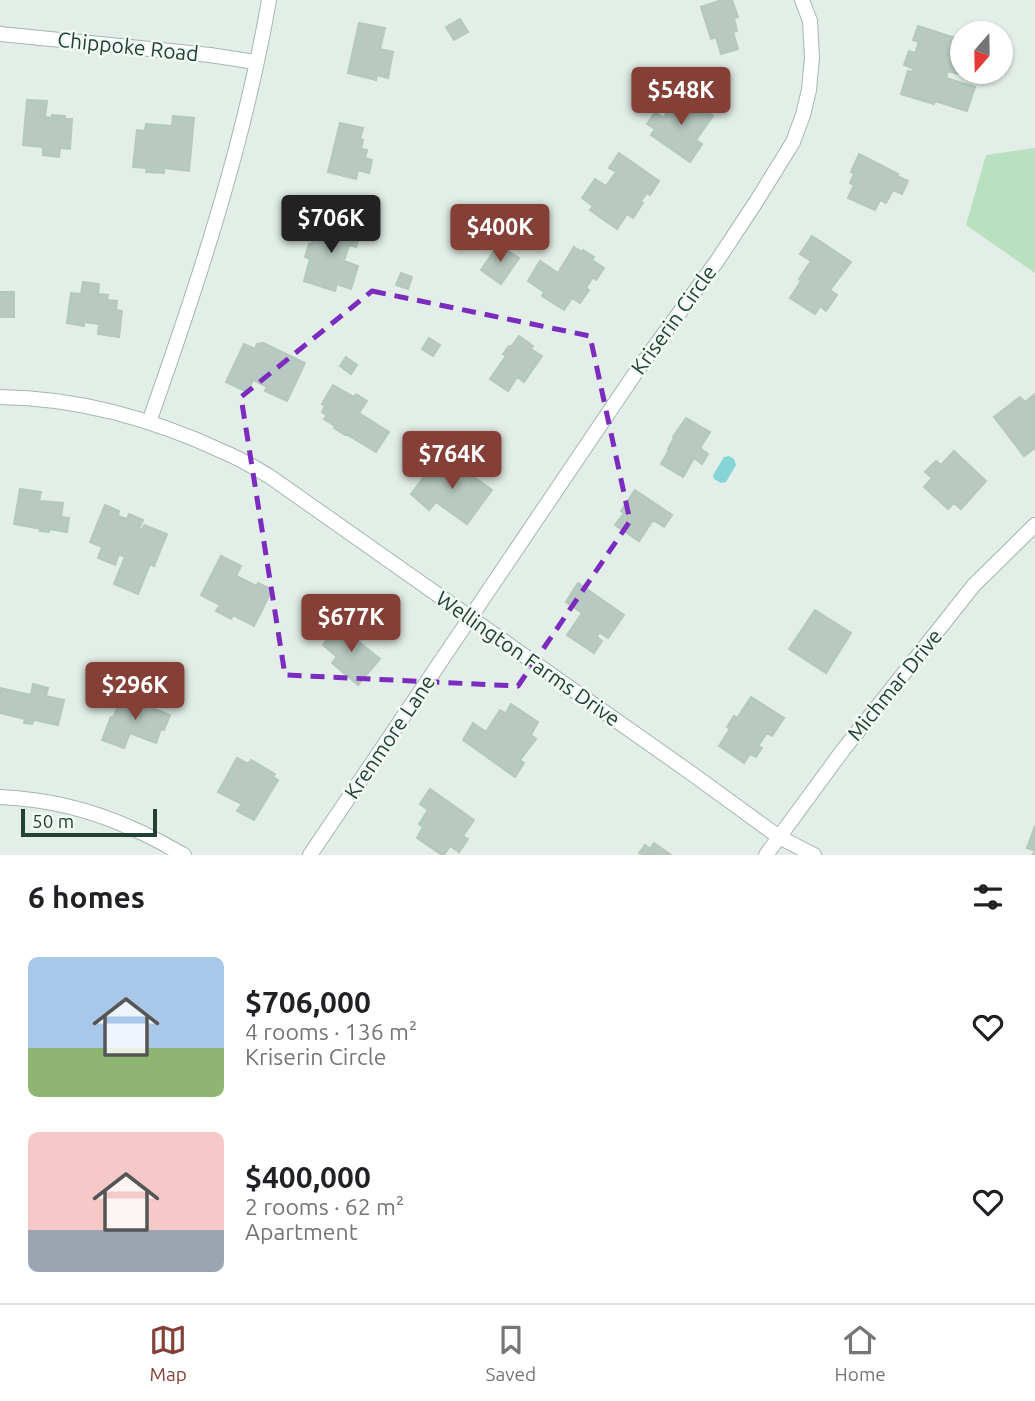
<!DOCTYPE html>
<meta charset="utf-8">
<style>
body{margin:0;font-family:Ubuntu,sans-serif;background:#f2f2f2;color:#202124;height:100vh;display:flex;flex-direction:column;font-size:26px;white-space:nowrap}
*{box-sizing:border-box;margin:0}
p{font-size:23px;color:#757577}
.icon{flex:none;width:38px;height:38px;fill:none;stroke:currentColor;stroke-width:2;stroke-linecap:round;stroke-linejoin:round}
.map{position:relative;height:855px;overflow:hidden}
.details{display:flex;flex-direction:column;background:#fff;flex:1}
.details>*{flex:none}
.needle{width:46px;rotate:200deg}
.controls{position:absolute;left:950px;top:21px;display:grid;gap:14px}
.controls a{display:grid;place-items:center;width:63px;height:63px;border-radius:50%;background:#fff;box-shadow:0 2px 5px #0004;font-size:35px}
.scale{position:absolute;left:21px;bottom:18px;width:136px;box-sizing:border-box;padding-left:7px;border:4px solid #204134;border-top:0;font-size:19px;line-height:24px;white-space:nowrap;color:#204134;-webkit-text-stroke:5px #f3faf6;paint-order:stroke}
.price{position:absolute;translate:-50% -60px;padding:0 16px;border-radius:7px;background:#844037;color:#fff;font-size:23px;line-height:46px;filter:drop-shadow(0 2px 4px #0008)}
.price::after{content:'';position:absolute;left:50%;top:42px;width:21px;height:16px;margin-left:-10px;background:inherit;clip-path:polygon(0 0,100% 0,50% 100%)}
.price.current{background:#222;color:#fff}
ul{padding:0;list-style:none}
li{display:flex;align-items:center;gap:21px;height:175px;padding:0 28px}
li span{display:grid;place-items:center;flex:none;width:196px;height:140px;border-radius:10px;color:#555}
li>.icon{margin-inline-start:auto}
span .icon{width:84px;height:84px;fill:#fffc;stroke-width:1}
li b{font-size:30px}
h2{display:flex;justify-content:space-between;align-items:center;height:84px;padding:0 28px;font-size:30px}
.dock{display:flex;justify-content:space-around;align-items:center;height:98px;border-top:2px solid #e0e0e0;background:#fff;font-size:19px;color:#757577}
.dock a{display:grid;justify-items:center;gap:4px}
.dock .current{color:#844037}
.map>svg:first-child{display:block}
.green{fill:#b9e1bf}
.water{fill:#85d5d8}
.building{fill:#b7c9c0;stroke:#b4c8bd;stroke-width:2}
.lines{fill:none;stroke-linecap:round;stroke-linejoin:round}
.minor-casing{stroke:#a4b7ae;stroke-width:16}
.minor{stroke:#fff;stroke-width:14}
.marked{fill:none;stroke:#7b2cbf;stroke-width:5;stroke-dasharray:14 9;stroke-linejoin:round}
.labels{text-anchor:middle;stroke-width:5;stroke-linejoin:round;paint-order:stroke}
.street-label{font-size:21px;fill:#204134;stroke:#f3faf6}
</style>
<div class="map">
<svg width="1035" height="855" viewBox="0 0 1035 855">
<rect width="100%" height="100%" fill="#e2eee7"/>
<path class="green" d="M1035,148V273L966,225L986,155Z"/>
<path class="water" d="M729,456L734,459L736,465L726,482L721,483L714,479L713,475L724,457Z"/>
<path class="building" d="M722,0H732L738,17L734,18L737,31L733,32L738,49L721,54L716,37L711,39L701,7Z
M460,19L468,32L454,40L446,27Z
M359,23L385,28L380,49L393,52L388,78L377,75L376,80L348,73Z
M918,26L955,38L951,53L962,57V62L959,74L948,71L946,78L975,87L967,111L935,101L934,104L901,94L908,71L913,72L914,69L904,65L909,51L915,53L919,42L913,40Z
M680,94L713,116L696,140L702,144L690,162L651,135L655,129L647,124L655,112L663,118Z
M27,100L47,101L45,117L52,118V115L65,116V119H72L70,149L60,148L59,157L43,155V147L23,145Z
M173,116L194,118L189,171L164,168V173L146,172L147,168L133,167L137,130L145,131L146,124L172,126Z
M340,123L363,128L360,139L363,140L361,149L367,150L365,158L372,160L369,173L358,170L356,179L328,172Z
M619,153L659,181L650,195L647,193L641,201L643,203L633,218L627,214L617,229L590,210L593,206L582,198L595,179L606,186L616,172L609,168Z
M859,154L898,174L897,176L908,181L902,194L893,190L886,203L880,200L875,210L848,198L854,185L850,183L854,174L851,172Z
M315,217L361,231L356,247L349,245L344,261L358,266L351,289L337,284L335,291L304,281L310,259L305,257L309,244H311L315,232L311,231Z
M812,236L851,262L830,290L837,295L826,311L820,306L815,314L790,298L801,281L799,279L811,261L800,254Z
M498,245L519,258L501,284L481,270Z
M574,247L582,252L583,250L594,257L592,260L604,268L596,280L593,277L586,288L589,290L580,303L572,298L564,310L542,296L544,292L528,281L540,261L558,273Z
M401,273L412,277L408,289L396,285Z
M83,282L99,284L98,294L108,295L107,300L117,301L116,310L122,311L119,337L98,334L99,324L84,322V326L67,323L71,293L81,294Z
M0,292H14V317H0Z
M519,336L533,346L531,349L542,356L524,382L517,377L508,391L490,379L506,356L503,354L509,346L511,347Z
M429,338L440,345L433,356L422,349Z
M263,343L305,363L287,401L265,391L267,387L253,380L247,392L226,382L244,344L255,349L257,344Z
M346,357L357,365L351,374L340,366Z
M333,385L354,397L356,394L367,401L359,413L389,432L376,452L346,434L345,435L334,428L335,426L324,419L327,416L322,412L325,406L322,404Z
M1035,394V448L1024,456L994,417L1020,397L1025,402Z
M686,418L710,432L700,448L708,454L702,464L694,458L683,477L661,464L669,450L668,449L674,438L673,437Z
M954,451L986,481L961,509L954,503L948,509L924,487L932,478L925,472L936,461L941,465Z
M435,462L444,468L447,464L453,462L492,490L467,524L436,502L429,510L411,494Z
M20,489L41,492L39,501L63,503L61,517L69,518L67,532L50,529L49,532L40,531L41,529L14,524Z
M635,490L672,515L664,527L653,520L639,541L615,525L624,513L621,511Z
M105,505L119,511L118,516L127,519L129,514L143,520L139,528L142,530L144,525L167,534L154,566L150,564L138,594L114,584L125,557L119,554L115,565L98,558L102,547L90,542Z
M221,556L241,566L236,576L257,586L258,583L272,590L254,626L233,615L231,619L216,611L220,605L201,595Z
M578,583L624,615L608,638L599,632L597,637L602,641L594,653L567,635L582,613L566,602Z
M815,610L851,633L826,673L789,649Z
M341,623L356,635L354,638L380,659L358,685L332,663L337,657L323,645Z
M33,684L48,688L46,696L64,700L58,725L34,720L32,724L24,723L25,719L0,713V688L31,695Z
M123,694L134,698L135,695L148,700L147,706L170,715L164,730L161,729L156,743L130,733L124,748L102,740L111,717L113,718Z
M751,697L784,718L772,736L767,733L758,746L762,748L756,757L750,754L744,763L719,746L730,729L727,727L734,716L737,718Z
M511,704L538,722L531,735L536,739L520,760L524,763L515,777L463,740L473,723L486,732L500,710L505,713L502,717L503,718Z
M237,758L248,764L251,760L275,774L273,777L278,780L254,820L237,811L242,804L218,792Z
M430,789L474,820L463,836L468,839L459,852L450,846L444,855H442L417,838L423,827L419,824L428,810L420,804Z
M1035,826V855H1033L1035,851L1027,848Z
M654,843L671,855H642L639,853L645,845L650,849Z"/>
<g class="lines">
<defs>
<path id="minor" d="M0,34L210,55L256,62
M0,397C78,398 156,420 226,453C241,459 255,468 269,476L691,773L779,837L814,855
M149,422C198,284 244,144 269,0
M0,797C46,799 89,809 131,828C149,835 167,846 184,855
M310,855L634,375L717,261L756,202L793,142L803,115L809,90L812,58L810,21L802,0
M766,855L843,750L974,585L1035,525"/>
</defs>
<use href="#minor" class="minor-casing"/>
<use href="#minor" class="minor"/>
</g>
<path class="marked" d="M372,291L590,336L630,521L518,686L285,675L241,397Z"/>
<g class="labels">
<g class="street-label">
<text transform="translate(128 47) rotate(6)" y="7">Chippoke Road</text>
<text transform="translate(674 320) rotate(-54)" y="7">Kriserin Circle</text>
<text transform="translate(528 659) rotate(35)" y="7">Wellington Farms Drive</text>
<text transform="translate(895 685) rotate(-51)" y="7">Michmar Drive</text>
<text transform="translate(390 737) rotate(-56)" y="7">Krenmore Lane</text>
</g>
</g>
</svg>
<div class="controls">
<a><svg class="needle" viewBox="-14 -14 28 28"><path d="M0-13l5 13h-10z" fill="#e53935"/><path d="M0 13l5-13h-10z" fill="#757577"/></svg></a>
</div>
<div class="scale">50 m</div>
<b class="price" style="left:681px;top:127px">$548K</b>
<b class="price current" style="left:331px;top:255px">$706K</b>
<b class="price" style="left:500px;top:264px">$400K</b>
<b class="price" style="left:452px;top:491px">$764K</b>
<b class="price" style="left:351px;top:654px">$677K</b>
<b class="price" style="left:135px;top:722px">$296K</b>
</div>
<section class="details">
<h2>6 homes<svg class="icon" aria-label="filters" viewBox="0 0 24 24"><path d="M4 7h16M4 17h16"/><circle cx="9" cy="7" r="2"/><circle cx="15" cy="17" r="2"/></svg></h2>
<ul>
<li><span style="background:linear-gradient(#a9c7e8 65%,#8fb573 0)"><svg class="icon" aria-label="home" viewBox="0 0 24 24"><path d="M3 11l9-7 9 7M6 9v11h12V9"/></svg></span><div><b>$706,000</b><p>4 rooms · 136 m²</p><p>Kriserin Circle</p></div><svg class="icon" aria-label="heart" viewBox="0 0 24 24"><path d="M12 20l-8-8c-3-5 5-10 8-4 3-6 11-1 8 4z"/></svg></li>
<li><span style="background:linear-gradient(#f6c9c9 70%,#9aa5b1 0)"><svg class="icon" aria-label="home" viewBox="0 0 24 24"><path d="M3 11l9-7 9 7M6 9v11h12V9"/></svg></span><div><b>$400,000</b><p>2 rooms · 62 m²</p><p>Apartment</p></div><svg class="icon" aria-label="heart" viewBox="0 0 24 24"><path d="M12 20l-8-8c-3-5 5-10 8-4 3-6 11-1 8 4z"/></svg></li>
</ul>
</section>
<nav class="dock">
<a class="current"><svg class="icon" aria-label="map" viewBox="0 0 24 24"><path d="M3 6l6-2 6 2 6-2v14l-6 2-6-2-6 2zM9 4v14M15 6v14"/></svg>Map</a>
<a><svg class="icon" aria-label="saved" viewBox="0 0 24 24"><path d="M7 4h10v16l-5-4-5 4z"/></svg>Saved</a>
<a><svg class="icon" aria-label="home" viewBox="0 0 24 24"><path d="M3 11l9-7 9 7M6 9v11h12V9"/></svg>Home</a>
</nav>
